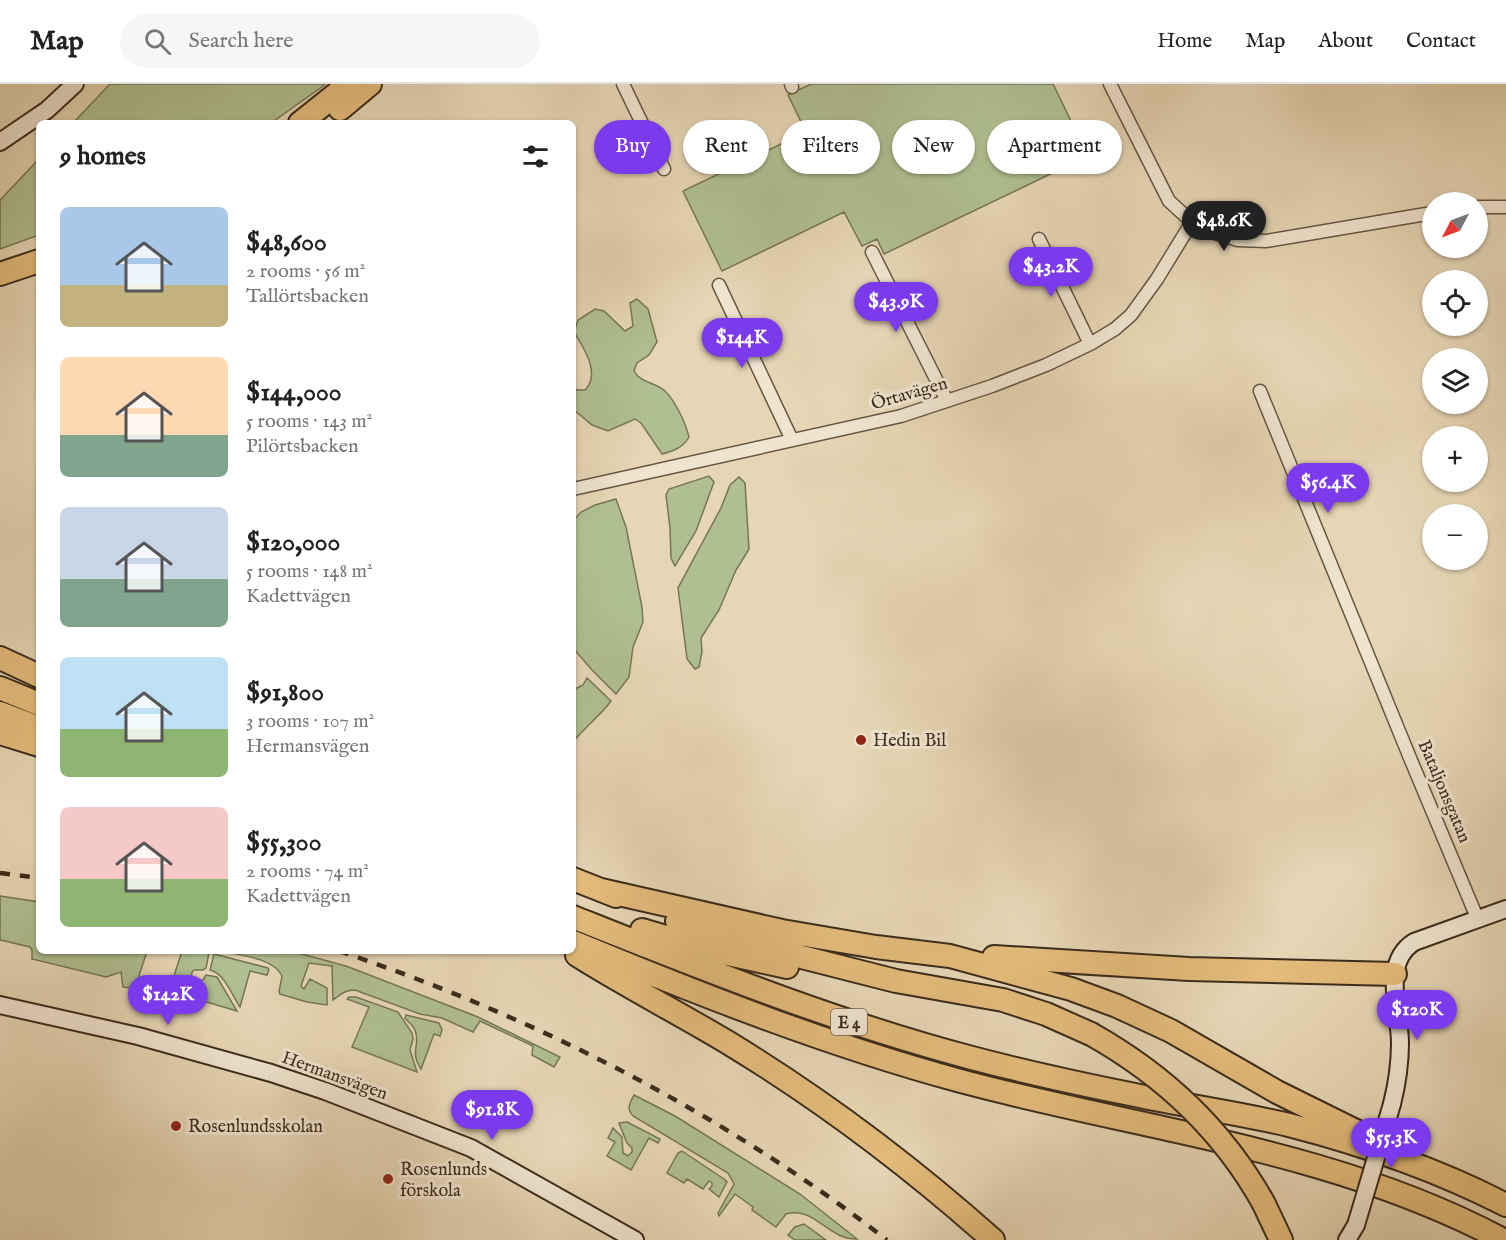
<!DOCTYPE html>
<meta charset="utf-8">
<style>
body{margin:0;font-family:"IM FELL English",serif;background:#f6f6f6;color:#222;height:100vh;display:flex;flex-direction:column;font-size:22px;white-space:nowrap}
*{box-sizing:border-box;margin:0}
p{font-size:20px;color:#767676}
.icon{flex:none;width:33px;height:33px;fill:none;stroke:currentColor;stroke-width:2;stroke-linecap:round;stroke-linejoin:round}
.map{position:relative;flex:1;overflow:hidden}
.panel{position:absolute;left:36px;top:36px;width:540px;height:834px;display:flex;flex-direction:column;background:#fff;border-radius:9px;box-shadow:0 2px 4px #0004}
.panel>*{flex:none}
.hud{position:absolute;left:594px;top:36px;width:570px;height:54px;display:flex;gap:12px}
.needle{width:39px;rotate:229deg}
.buttons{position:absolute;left:1422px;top:108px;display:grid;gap:12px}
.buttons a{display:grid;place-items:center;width:66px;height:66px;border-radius:50%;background:#fff;box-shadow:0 2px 4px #0004;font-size:30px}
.price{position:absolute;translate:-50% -51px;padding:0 14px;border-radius:21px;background:#7c3aed;color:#fff;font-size:20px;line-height:39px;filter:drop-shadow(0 2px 3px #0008)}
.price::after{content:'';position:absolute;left:50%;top:36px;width:18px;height:14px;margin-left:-9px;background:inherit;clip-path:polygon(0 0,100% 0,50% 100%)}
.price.active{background:#222;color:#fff}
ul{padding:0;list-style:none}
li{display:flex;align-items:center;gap:18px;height:150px;padding:0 24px}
li span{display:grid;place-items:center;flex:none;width:168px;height:120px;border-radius:9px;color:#555}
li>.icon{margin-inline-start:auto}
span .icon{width:72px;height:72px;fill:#fffc;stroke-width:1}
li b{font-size:26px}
h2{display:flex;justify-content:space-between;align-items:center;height:72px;padding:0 24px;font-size:26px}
.pill{padding:0 21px;border-radius:27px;background:#fff;box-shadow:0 2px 4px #0004;font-size:21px;line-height:54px}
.pill.active{background:#7c3aed;color:#fff}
header{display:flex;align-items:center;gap:36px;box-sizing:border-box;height:84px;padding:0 30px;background:#fff;border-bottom:2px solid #e0e0e0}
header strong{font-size:28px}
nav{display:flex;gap:33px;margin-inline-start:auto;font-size:21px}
.search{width:420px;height:54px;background:#f6f6f6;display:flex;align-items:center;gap:15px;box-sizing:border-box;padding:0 21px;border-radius:33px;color:#767676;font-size:22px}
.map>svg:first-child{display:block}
.green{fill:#b0bf91;stroke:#767656;stroke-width:1.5}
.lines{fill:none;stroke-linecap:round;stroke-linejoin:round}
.street-casing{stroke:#665642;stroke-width:15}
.secondary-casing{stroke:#3b2c1c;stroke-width:20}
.highway-casing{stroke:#3b2c1c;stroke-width:26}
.street{stroke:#efe4cf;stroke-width:12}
.secondary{stroke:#efe4cf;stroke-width:16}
.highway{stroke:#e3bb7a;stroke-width:22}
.rail{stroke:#3b2c1c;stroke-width:4.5;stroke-dasharray:10 10;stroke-linecap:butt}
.secondary-bridge-casing{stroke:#3b2c1c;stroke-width:20;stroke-linecap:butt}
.highway-bridge-casing{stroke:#3b2c1c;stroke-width:26;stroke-linecap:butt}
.secondary-bridge{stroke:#efe4cf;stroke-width:16}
.highway-bridge{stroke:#e3bb7a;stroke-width:22}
.poi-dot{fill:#8f2418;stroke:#efe4cf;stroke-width:2}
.labels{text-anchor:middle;stroke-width:6;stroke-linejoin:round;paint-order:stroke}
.shield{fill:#efe4cf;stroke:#716352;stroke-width:1.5}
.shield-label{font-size:16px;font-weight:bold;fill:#3b2c1c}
.street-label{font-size:18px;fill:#3b2c1c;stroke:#efe4cf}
.poi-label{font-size:18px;fill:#3b2c1c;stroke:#efe4cf;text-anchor:start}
</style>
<header>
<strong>Map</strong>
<div class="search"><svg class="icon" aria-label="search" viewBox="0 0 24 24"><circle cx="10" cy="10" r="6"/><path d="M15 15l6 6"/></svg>Search here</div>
<nav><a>Home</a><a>Map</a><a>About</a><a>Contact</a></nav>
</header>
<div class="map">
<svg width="1506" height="1156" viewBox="0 0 1506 1156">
<rect width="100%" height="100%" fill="#e6d6b5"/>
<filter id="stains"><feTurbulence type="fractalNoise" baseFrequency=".00333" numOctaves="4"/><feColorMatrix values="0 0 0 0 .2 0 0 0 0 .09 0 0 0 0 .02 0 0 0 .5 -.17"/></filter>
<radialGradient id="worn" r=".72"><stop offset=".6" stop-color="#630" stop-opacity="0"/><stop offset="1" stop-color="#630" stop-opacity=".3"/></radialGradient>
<path class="green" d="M110,0H326L271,39H73Z
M811,0H1053L1088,72L884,170L877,155L862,162L844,128L722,187L683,107L806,48L788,11Z
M39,75V151L0,165V116Z
M637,215L648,225L657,258L649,271L637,279L634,287C640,299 655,298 665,307C675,317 686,339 689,353C683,364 673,367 662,370L641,339L635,335L608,347L592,341L573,325V303L577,306H585C601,290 584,264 574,248L578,236L595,225L604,227L625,247L633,242L630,219Z
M709,392L714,398L696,447L675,482L671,474L670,444L666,411L669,405Z
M739,393L745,399L749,465L736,486L719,526L701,554L702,568L699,583L695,585L687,575L678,504L721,424L730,401Z
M616,415L626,443L642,523L643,538L633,563L629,593L616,610L592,586L573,564V437L581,428L595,421Z
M587,594L611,617C600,632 585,643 573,658V606L583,601Z
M0,812L39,818V867H147L137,898L131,904L123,903L121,888L106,893L32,875V866L30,863L0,856Z
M182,867H200L209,869L206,884L203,886H194L192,888L191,894L196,898L203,896L206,891L217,893L237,927L169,907Z
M222,867H291L346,882L478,933L560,973L554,983L532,971L533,962L480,937L473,948L442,934L420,930L355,906C345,906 341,910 333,916L332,882L309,879L301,902L304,905L310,895L327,904V921L307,918L280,910L279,908L282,892C273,873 240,872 222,867Z
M214,870L268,884L269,886L267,891L250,887L240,923C232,911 224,889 210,886Z
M349,913H356L398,928L412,949L413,955L410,966L417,988L352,963L369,923L347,915Z
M406,931L439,939L442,946L440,952L434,950L421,985C409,967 421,961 415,946C413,941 408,938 405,934Z
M634,1011L675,1032L800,1110L857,1155C828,1156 815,1122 786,1130L776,1143L752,1126L753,1123L735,1110L719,1132L718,1129L734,1100L728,1089L633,1032C626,1025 630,1019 634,1011Z
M627,1038L660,1055L658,1059L649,1054L631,1086L607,1072L615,1058L608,1054L613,1044L622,1053L623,1069L628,1072L632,1068V1064L627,1059L619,1039Z
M682,1067L724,1095L727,1098L719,1113L709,1105L712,1102V1099L709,1097L703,1105L687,1095L684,1099L667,1089L678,1069Z
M804,1140L826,1156H795L788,1151L795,1143Z"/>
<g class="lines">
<defs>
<path id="street" d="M623,0L664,85
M791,0L792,3
M1110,0L1169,117L1192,138L1212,148L1238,156L1266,157L1432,129
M1478,123H1506
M1039,155L1090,260
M872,168L947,317
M719,201L792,356
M1260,307L1410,674L1478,836
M573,405L901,332L992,302L1046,281L1090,260L1115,245L1131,231L1157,195L1192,138"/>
<path id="secondary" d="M0,58L47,26L75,0
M0,921L138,952L271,989L325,1007L471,1064L635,1156
M1392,1020C1397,1000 1400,980 1400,959C1400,927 1381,879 1414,858L1506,825
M1347,1156L1356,1141"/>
<path id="highway" d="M340,25L370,0
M300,39L349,0
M0,190L39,177
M0,574L39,592
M0,604L39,620
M0,629L39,644
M0,649L39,661
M573,795L616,812
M601,806L782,847L876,863L950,872L1071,905L1117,922L1171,947L1277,1008L1372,1055
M573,833C704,885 835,938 972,974C1025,988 1080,1000 1135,1011C1186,1022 1238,1029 1289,1041C1363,1060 1438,1086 1506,1121
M677,837L743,858L896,897L1003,916L1046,930L1091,950
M642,846L710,866L787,883
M573,858C699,910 825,960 957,996C1141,1046 1333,1065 1503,1156
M577,871C626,902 677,928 727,958C821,1015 910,1082 993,1156
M994,873L1189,885L1395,890
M1264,1120L1281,1156"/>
</defs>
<use href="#street" class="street-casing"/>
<use href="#secondary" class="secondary-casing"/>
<use href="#highway" class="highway-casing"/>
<use href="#street" class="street"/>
<use href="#secondary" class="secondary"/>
<use href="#highway" class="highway"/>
<path class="rail" d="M0,789L39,794
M339,867C535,933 723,1029 887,1156"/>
<defs>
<path id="secondary-bridge" d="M1356,1141L1392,1020"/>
<path id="highway-bridge" d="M1091,950C1164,991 1223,1046 1264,1120"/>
</defs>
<use href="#secondary-bridge" class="secondary-bridge-casing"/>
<use href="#highway-bridge" class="highway-bridge-casing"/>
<use href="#secondary-bridge" class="secondary-bridge"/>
<use href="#highway-bridge" class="highway-bridge"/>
</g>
<g class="poi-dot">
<circle cx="861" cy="656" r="6"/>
<circle cx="176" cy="1042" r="6"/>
<circle cx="388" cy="1095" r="6"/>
</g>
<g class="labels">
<rect class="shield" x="831" y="925" width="36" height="26" rx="4.5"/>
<g class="shield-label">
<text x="849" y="944">E 4</text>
</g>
<g class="street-label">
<text transform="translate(909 309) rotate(-16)" y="6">Örtavägen</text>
<text transform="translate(1445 707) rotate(67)" y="6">Bataljonsgatan</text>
<text transform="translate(335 991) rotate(20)" y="6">Hermansvägen</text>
</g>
<g class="poi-label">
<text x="873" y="662">Hedin Bil</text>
<text x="188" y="1048">Rosenlundsskolan</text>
<text x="400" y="1091">Rosenlunds<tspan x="400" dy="21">förskola</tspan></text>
</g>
</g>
<rect width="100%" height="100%" filter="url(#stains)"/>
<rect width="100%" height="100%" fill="url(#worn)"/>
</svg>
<div class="buttons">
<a><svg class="needle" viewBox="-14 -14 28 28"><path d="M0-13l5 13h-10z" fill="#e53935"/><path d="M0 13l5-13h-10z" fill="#767676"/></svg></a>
<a><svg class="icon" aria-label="locate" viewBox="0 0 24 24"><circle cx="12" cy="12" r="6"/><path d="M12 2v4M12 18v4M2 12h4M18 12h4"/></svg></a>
<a><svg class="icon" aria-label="layers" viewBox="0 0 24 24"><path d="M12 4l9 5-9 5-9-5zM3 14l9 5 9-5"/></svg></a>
<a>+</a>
<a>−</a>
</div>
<b class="price active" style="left:1224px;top:168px">$48.6K</b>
<b class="price" style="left:1051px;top:214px">$43.2K</b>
<b class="price" style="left:896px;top:249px">$43.9K</b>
<b class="price" style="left:742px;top:285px">$144K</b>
<b class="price" style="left:1328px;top:430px">$56.4K</b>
<b class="price" style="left:168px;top:942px">$142K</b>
<b class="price" style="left:1417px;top:957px">$120K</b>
<b class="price" style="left:492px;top:1057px">$91.8K</b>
<b class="price" style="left:1391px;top:1085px">$55.3K</b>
<div class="hud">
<a class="pill active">Buy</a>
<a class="pill">Rent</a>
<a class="pill">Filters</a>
<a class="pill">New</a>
<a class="pill">Apartment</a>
</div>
<section class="panel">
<h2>9 homes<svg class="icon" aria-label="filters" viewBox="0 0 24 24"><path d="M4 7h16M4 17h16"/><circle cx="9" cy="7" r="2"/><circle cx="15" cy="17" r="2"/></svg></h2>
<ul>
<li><span style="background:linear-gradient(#a9c7e8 65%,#c2b280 0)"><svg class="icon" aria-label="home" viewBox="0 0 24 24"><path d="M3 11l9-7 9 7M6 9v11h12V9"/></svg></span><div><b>$48,600</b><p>2 rooms · 56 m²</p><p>Tallörtsbacken</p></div></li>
<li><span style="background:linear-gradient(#ffd9b3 65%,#7fa58c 0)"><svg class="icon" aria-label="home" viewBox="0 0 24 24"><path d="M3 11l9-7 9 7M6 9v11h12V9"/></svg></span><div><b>$144,000</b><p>5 rooms · 143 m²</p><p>Pilörtsbacken</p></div></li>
<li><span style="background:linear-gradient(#c9d6e8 60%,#7fa58c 0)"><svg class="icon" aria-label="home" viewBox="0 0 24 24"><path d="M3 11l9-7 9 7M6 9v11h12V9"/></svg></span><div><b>$120,000</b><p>5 rooms · 148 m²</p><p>Kadettvägen</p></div></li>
<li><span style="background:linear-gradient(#bfe0f5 60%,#8fb573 0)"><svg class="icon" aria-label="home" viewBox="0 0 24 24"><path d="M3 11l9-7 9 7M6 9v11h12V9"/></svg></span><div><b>$91,800</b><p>3 rooms · 107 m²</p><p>Hermansvägen</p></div></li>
<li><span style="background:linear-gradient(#f6c9c9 60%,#8fb573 0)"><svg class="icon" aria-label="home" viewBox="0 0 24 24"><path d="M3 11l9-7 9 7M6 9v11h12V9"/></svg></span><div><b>$55,300</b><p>2 rooms · 74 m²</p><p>Kadettvägen</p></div></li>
</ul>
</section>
</div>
